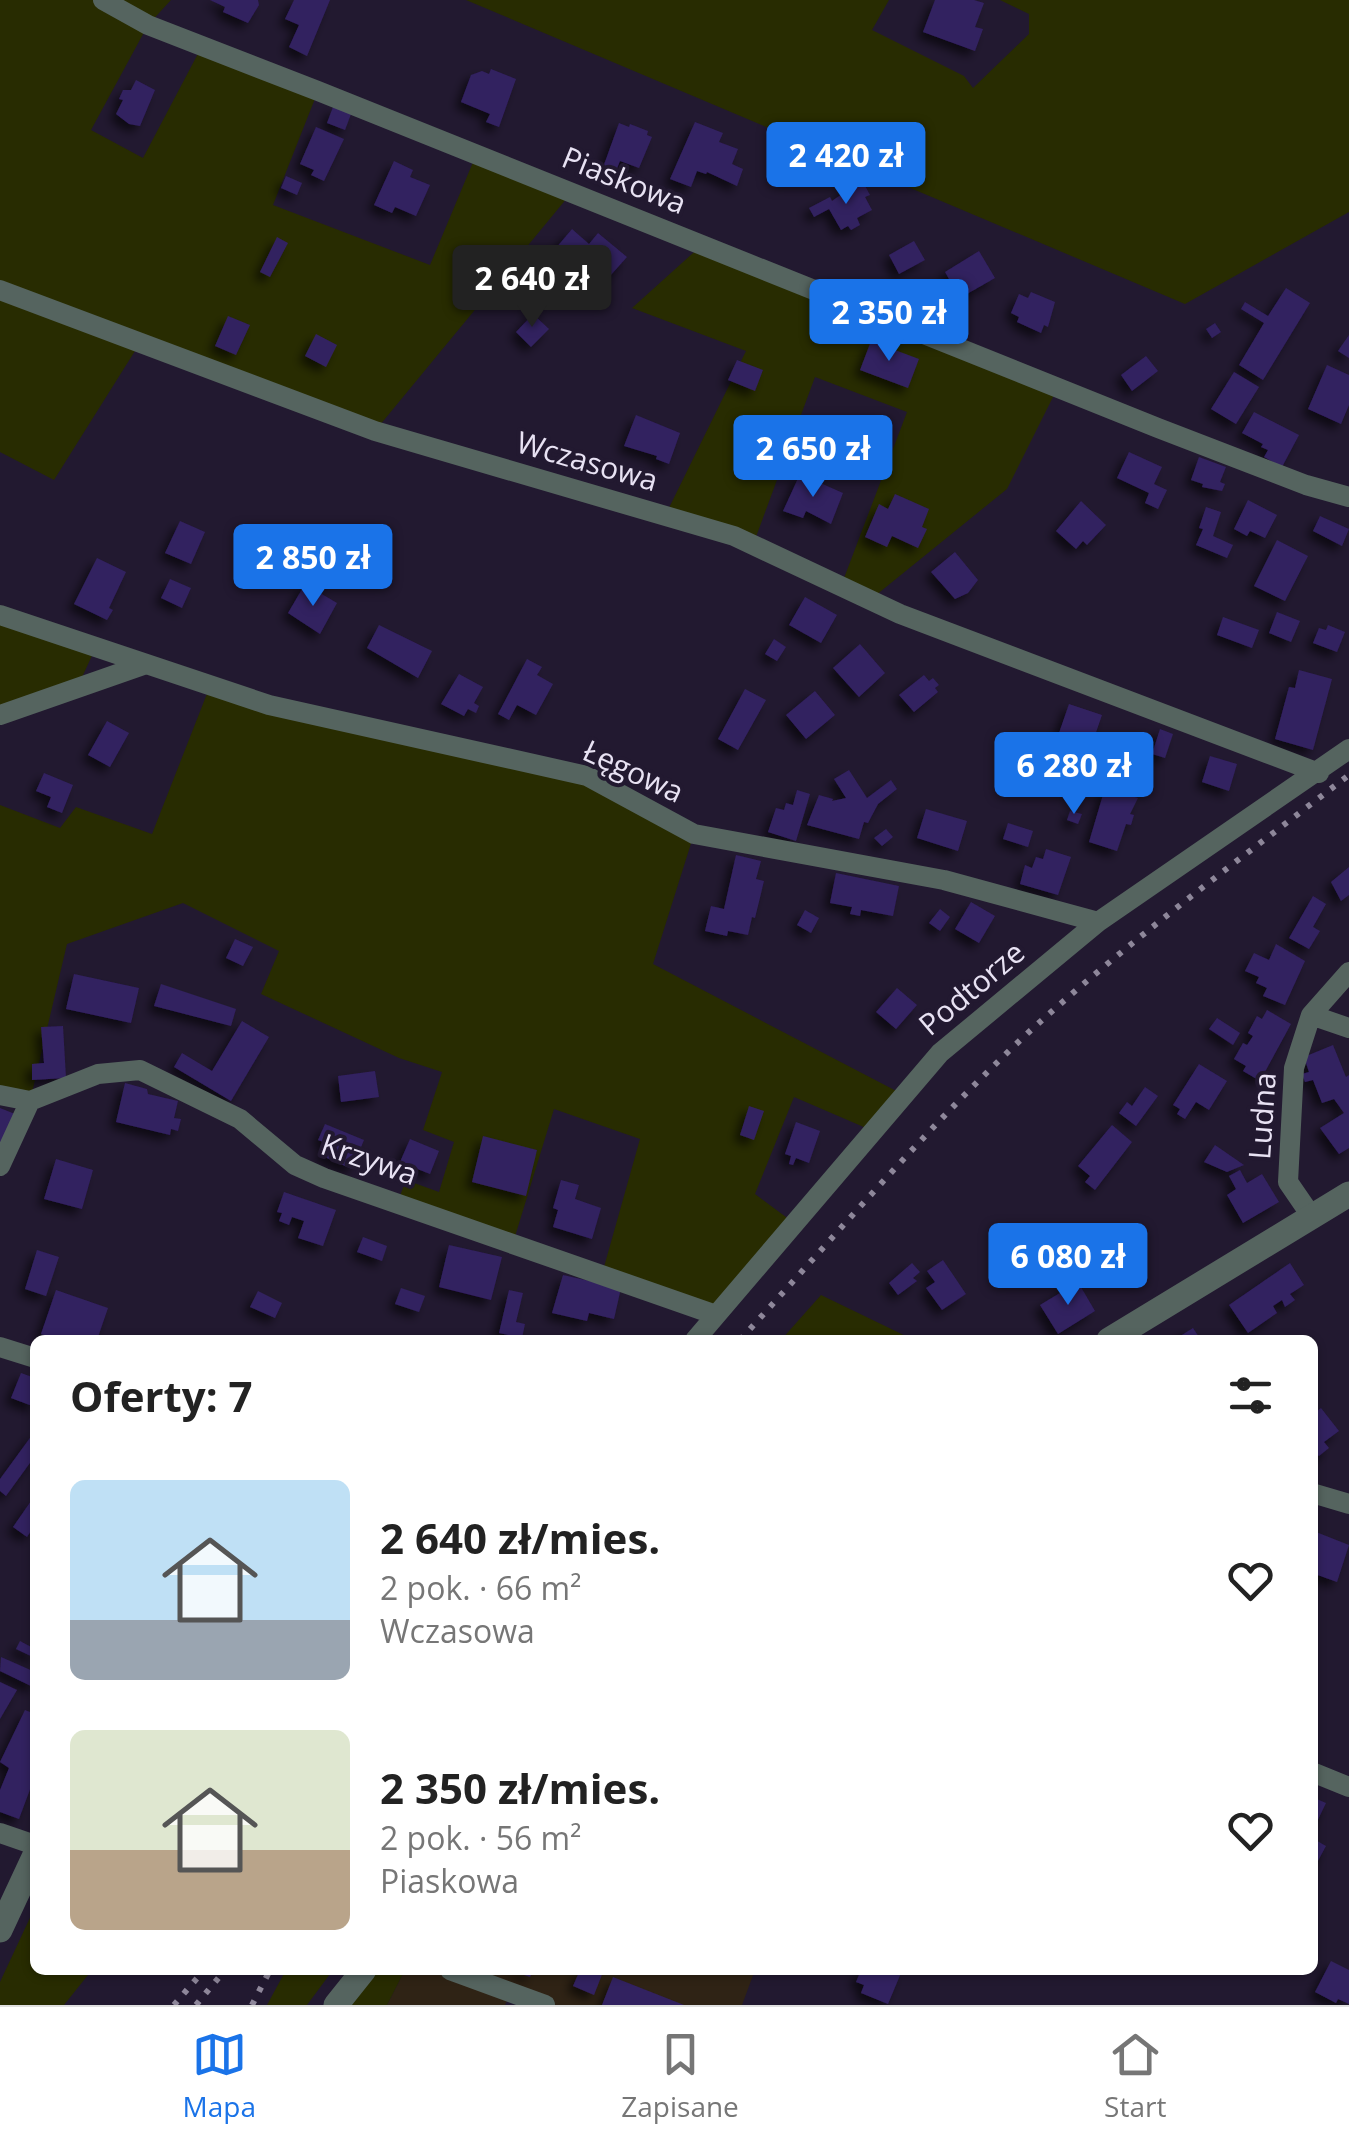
<!DOCTYPE html>
<html lang="pl">
<meta charset="utf-8">
<style>
body{margin:0;font-family:"Open Sans",sans-serif;background:#f6f6f6;color:#222;height:100vh;display:flex;flex-direction:column;font-size:38px;white-space:nowrap}
*{box-sizing:border-box;margin:0}
p{font-size:32px;color:#767676}
.icon{flex:none;width:55px;height:55px;fill:none;stroke:currentColor;stroke-width:2;stroke-linecap:round;stroke-linejoin:round}
.map{position:relative;flex:1;overflow:hidden}
.panel{position:absolute;left:30px;top:1335px;width:1288px;height:640px;display:flex;flex-direction:column;background:#fff;border-radius:15px;box-shadow:0 2px 8px #0004}
.panel>*{flex:none}
.price{position:absolute;translate:-50% -85px;padding:0 22px;border-radius:10px;background:#1a73e8;color:#fff;font-size:32px;line-height:65px;filter:drop-shadow(0 2px 5px #0008)}
.price::after{content:'';position:absolute;left:50%;top:60px;width:30px;height:22px;margin-left:-15px;background:inherit;clip-path:polygon(0 0,100% 0,50% 100%)}
.price.active{background:#222;color:#fff}
ul{padding:0;list-style:none}
li{display:flex;align-items:center;gap:30px;height:250px;padding:0 40px}
li span{display:grid;place-items:center;flex:none;width:280px;height:200px;border-radius:15px;color:#555}
li>.icon{margin-inline-start:auto}
span .icon{width:120px;height:120px;fill:#fffc;stroke-width:1}
li b{font-size:42px}
h2{display:flex;justify-content:space-between;align-items:center;height:120px;padding:0 40px;font-size:42px}
.tab-bar{display:flex;justify-content:space-around;align-items:center;height:140px;border-top:2px solid #e0e0e0;background:#fff;font-size:28px;color:#767676}
.tab-bar a{display:grid;justify-items:center;gap:5px}
.tab-bar .active{color:#1a73e8}
.map>svg:first-child{display:block}
.commercial{fill:#2f2315}
.green{fill:#282c01}
.building{fill:#322061;filter:url(#shadow)}
.lines{fill:none;stroke-linecap:round;stroke-linejoin:round}
.minor{stroke:#55645f;stroke-width:20}
.tertiary{stroke:#55645f;stroke-width:25}
.rail{stroke:#8e879a;stroke-width:6;stroke-dasharray:5 10;stroke-linecap:butt}
.labels{text-anchor:middle;stroke-width:8;stroke-linejoin:round;paint-order:stroke}
.street-label{font-size:30px;fill:#e8e2f3;stroke:#221930}
</style>
<div class="map">
<svg width="1349" height="2005" viewBox="0 0 1349 2005">
<defs>
<filter id="shadow"><feDropShadow dx="-6" dy="6" stdDeviation="5" flood-color="#0009"/></filter>
</defs>
<rect width="100%" height="100%" fill="#221930"/>
<path class="commercial" d="M405,1970H434L508,1999L505,2005H387Z
M450,1970H755L742,2005H545Z"/>
<path class="green" d="M0,0H171L148,25L91,130L143,158L202,46L318,91L273,205L430,265L476,155L572,192L375,431L140,343L54,480L0,452Z
M466,0H889L872,30L964,76L973,88L1029,34V14L1000,0H1349V212L1185,304Z
M703,244L1058,387L1007,489L870,600L841,586L907,412L815,377L753,545L665,516L746,351L632,308Z
M0,615L96,647L77,688L0,715Z
M210,686L587,776L694,834L653,964L904,1095L873,1131L794,1097L755,1194L794,1223L716,1315L602,1274L640,1139L554,1109L513,1243L398,1201L406,1180L439,1192L454,1142L423,1130L442,1072L399,1058L261,994L279,951L183,903L67,944L30,1101L0,1095V805L60,828L76,807L152,834Z
M821,1295L914,1340H781Z
M35,1907V1970H92L64,2005H0V1982Z
M286,1970H333L307,2005H267Z
M364,1970H405L387,2005H336Z"/>
<path class="building" d="M210,0H258L259,5L248,23L223,12L225,7Z
M294,0H330L307,56L289,47L299,25L285,19Z
M935,0H974L984,3L975,27L983,29L975,51L923,32Z
M491,69L516,79L499,127L486,122L490,114L461,102L471,75L482,71L489,74Z
M136,80L155,90L140,126L129,124L116,114L123,100L119,99L123,90H131Z
M333,107L351,114L345,130L327,123Z
M695,122L723,133L719,142L738,149L732,164L743,169L737,186L707,172L706,174L697,171L691,187L670,179Z
M619,123L629,127L630,124L648,131L647,135L652,137L639,168L620,161L613,178L601,173Z
M316,127L344,139L324,181L311,175L314,170L300,164Z
M394,161L413,170L410,177L430,185L416,216L395,207L392,213L374,205Z
M286,176L302,183L297,195L281,188Z
M862,180L870,195L865,197L872,210L857,218L860,225L851,230L848,226L841,230L829,209L814,217L809,208L830,197L832,201Z
M572,229L589,244L598,233L627,257L610,276L603,270L594,280L556,248Z
M277,237L288,243L270,277L260,272Z
M914,241L925,260L899,274L889,255Z
M979,251L995,278L960,298L945,272Z
M1286,288L1310,303L1263,380L1239,365L1264,323L1241,309L1245,302L1268,316Z
M1031,292L1055,302L1048,327L1044,325L1041,333L1017,322L1019,317L1011,313L1019,294L1028,298Z
M533,314L549,329L531,347L516,332Z
M228,316L250,325L236,355L215,346Z
M1215,323L1221,332L1212,338L1206,329Z
M316,334L337,345L326,367L305,356Z
M1349,335V358L1338,351Z
M871,341L919,359L908,388L860,370Z
M1146,356L1158,371L1132,391L1121,375Z
M737,360L763,370L755,391L728,380Z
M1327,365L1349,375V405L1341,424L1308,409Z
M1234,372L1259,387L1236,424L1211,409Z
M1254,412L1299,435L1282,467L1264,457L1268,450L1261,447L1263,444L1242,433Z
M636,415L680,433L669,464L656,459L657,456L624,446Z
M1129,452L1162,467L1154,484L1167,490L1158,509L1145,503L1149,493L1117,478Z
M1199,457L1226,467L1220,482L1225,484L1222,491L1202,487L1203,484L1191,480Z
M800,474L843,493L831,524L806,511L803,518L783,511Z
M895,494L929,509L922,527L927,529L918,548L892,536L887,547L865,537L879,504L888,509Z
M1248,500L1277,515L1265,538L1250,531L1247,536L1234,529Z
M1081,501L1106,525L1087,545L1083,541L1076,549L1056,531Z
M1206,507L1221,512L1213,536L1233,545L1227,558L1196,545L1203,529L1199,528Z
M1320,516L1349,529L1342,546L1313,531Z
M180,521L205,532L191,564L165,553Z
M1277,540L1308,556L1285,601L1254,586Z
M955,552L978,580L968,593L955,599L931,572Z
M97,558L126,572L109,608L113,610L107,620L74,604Z
M170,579L191,588L182,608L161,598Z
M305,584L337,603L320,634L288,613Z
M805,597L837,615L821,643L789,625Z
M1277,612L1300,621L1291,642L1269,633Z
M1223,617L1259,630L1252,648L1217,635Z
M379,625L432,651L418,678L367,648Z
M1328,625L1345,632L1337,652L1313,643L1319,628L1326,630Z
M774,639L786,647L777,661L765,654Z
M860,644L885,673L859,697L833,668Z
M527,659L542,667L537,675L553,684L536,715L517,705L509,720L498,714Z
M1299,670L1332,679L1313,750L1275,739L1289,687L1295,688Z
M459,674L483,687L474,703L479,706L476,713L468,709L464,716L441,704Z
M924,675L929,681L933,678L939,685L935,688L938,692L914,712L899,695Z
M745,689L766,700L738,750L718,739Z
M815,691L835,715L806,739L786,715Z
M1069,704L1102,715L1092,744L1059,733Z
M107,721L129,733L110,767L88,755Z
M1160,729L1173,734L1165,758L1152,754Z
M1210,756L1237,764L1229,791L1202,782Z
M849,770L867,798L891,780L897,789L878,804L868,823L864,822L859,839L807,825L819,795L833,799L832,801L846,798L834,779Z
M44,773L73,785L62,813L47,807L51,797L36,791Z
M1105,788L1138,798L1130,814L1134,815L1131,825L1126,824L1117,851L1089,842Z
M797,790L810,794L796,841L768,832L776,808L784,810L786,803L793,805Z
M926,809L967,821L958,851L917,838Z
M1070,811L1082,814L1078,824L1067,820Z
M1008,823L1033,831L1028,847L1003,839Z
M886,829L893,837L882,846L874,838Z
M1046,849L1071,857L1058,895L1020,884L1025,865L1032,868L1036,857L1043,859Z
M736,855L761,861L756,879L764,881L755,918L752,917L748,935L728,931L727,936L705,931L711,906L724,909Z
M1349,867V895L1341,901L1331,882Z
M836,873L899,886L893,916L861,910L860,916L850,914L852,907L830,903Z
M1313,896L1326,904L1313,927L1320,931L1309,949L1289,938Z
M971,902L995,916L979,943L955,929Z
M940,909L950,917L940,931L929,923Z
M805,910L819,918L811,933L797,925Z
M235,939L253,947L243,966L226,958Z
M1276,944L1305,961L1285,1005L1263,996L1267,988L1256,983L1259,977L1245,971L1254,953L1269,960Z
M74,974L139,988L131,1023L66,1009Z
M161,984L236,1009L231,1026L154,1006Z
M897,988L917,1005L896,1029L876,1012Z
M1267,1010L1291,1024L1260,1081L1243,1071L1246,1066L1234,1059L1243,1043L1247,1045L1253,1036L1248,1033L1257,1016L1262,1019Z
M1217,1018L1240,1033L1233,1045L1209,1029Z
M242,1021L269,1037L231,1101L174,1067L182,1053L212,1071Z
M63,1026L66,1078L32,1080V1064L44,1063L41,1027Z
M1333,1045L1346,1077L1349,1075V1148L1339,1154L1320,1128L1344,1113L1334,1099L1322,1103L1313,1080L1305,1082L1302,1074L1309,1072L1304,1057Z
M1199,1064L1227,1081L1209,1110L1196,1102L1185,1119L1177,1114L1180,1109L1173,1105Z
M375,1071L379,1097L341,1102L338,1076Z
M125,1083L147,1089L148,1094L178,1101L174,1118L181,1119L178,1131L171,1129L170,1135L116,1122Z
M1145,1087L1158,1096L1136,1126L1119,1113L1127,1102L1132,1106Z
M749,1106L764,1111L754,1140L740,1135Z
M0,1108L15,1114L0,1149Z
M796,1122L820,1131L809,1163L796,1158L793,1165L789,1164L791,1156L785,1154Z
M325,1124L364,1140L352,1169L320,1155L326,1143L318,1140Z
M1112,1125L1132,1142L1095,1190L1085,1182L1090,1176L1078,1166Z
M483,1136L537,1150L526,1196L472,1182Z
M410,1139L439,1151L430,1174L400,1162Z
M1215,1145L1244,1165L1227,1172L1204,1162Z
M56,1159L93,1170L82,1209L44,1199Z
M1240,1170L1247,1183L1262,1174L1279,1202L1243,1223L1227,1195L1236,1189L1229,1176Z
M561,1180L579,1185L575,1199L601,1208L592,1239L553,1227L558,1210L553,1208Z
M284,1192L336,1210L323,1246L298,1238L304,1221L292,1217L289,1225L279,1221L282,1213L277,1212Z
M363,1237L387,1246L382,1261L357,1252Z
M449,1245L502,1257L491,1300L439,1287Z
M37,1250L59,1257L46,1296L25,1289Z
M943,1260L966,1294L942,1310L926,1288L935,1282L927,1271Z
M912,1263L920,1272L913,1278L917,1281L898,1295L889,1283Z
M1290,1263L1304,1285L1290,1294L1295,1300L1285,1307L1282,1300L1273,1306L1277,1313L1248,1333L1229,1305Z
M563,1275L621,1288L614,1319L589,1313L587,1321L552,1313Z
M1078,1282L1095,1311L1058,1334L1040,1305Z
M401,1288L425,1296L419,1312L395,1304Z
M56,1290L108,1308L97,1340H58L41,1334Z
M509,1290L523,1293L516,1322L525,1324L522,1338L499,1333Z
M258,1291L282,1303L275,1318L250,1307Z
M1193,1328L1201,1340H1174Z
M21,1373L35,1378V1407L11,1398Z
M1321,1408L1339,1431L1324,1442L1329,1448L1319,1456L1312,1451V1415Z
M35,1431V1456L6,1496L0,1491V1479Z
M31,1501L35,1504V1525L27,1537L13,1527Z
M1316,1532L1349,1545L1337,1582L1312,1573Z
M20,1641L35,1649V1658L16,1649Z
M1,1657L35,1672V1688L0,1671Z
M0,1682L17,1690L0,1719Z
M25,1710L35,1714V1776L19,1819L0,1812V1790L9,1768L0,1762Z
M1312,1797L1326,1803L1312,1832Z
M1312,1838L1326,1846L1312,1872Z
M1331,1961L1349,1970V2004L1338,1999L1336,2003L1315,1992Z
M510,1970H534L530,1977Z
M580,1970L603,1972L594,1995L573,1986Z
M861,1970L901,1973L888,2004L861,1993L864,1985L856,1982Z
M613,1977L684,2005H602Z"/>
<g class="lines">
<path class="minor" d="M103,0L148,25L318,91L1158,428L1306,485L1349,497
M0,290L375,431L734,536L900,614L1319,773
M0,615L269,705L587,776L694,834L944,880L1098,922
M0,715L146,664
M1311,1015L1349,1028
M0,1095L30,1101
M0,1166L30,1101L98,1074L140,1070L240,1119L295,1165L324,1178L716,1315
M1312,1217L1288,1182L1294,1068L1311,1015L1349,972
M695,1340L940,1053L1098,922L1349,749
M0,1347L35,1358
M1312,1493L1349,1504
M1312,1772L1349,1787
M0,1833L35,1845
M450,1970L545,2005"/>
<path class="tertiary" d="M1109,1340L1349,1194
M0,1930L35,1855
M336,2005L364,1970"/>
<path class="rail" d="M740,1340C835,1236 927,1127 1030,1031C1130,940 1241,858 1349,775
M174,2005L204,1970
M196,2005L225,1970
M252,2005L270,1970"/>
</g>
<g class="labels">
<g class="street-label">
<text transform="translate(624 181) rotate(22)" y="10">Piaskowa</text>
<text transform="translate(587 462) rotate(16)" y="10">Wczasowa</text>
<text transform="translate(633 772) rotate(25)" y="10">Łęgowa</text>
<text transform="translate(972 989) rotate(-40)" y="10">Podtorze</text>
<text transform="translate(1263 1116) rotate(-86)" y="10">Ludna</text>
<text transform="translate(369 1160) rotate(19)" y="10">Krzywa</text>
</g>
</g>
</svg>
<b class="price" style="left:846px;top:207px">2 420 zł</b>
<b class="price active" style="left:532px;top:330px">2 640 zł</b>
<b class="price" style="left:889px;top:364px">2 350 zł</b>
<b class="price" style="left:813px;top:500px">2 650 zł</b>
<b class="price" style="left:313px;top:609px">2 850 zł</b>
<b class="price" style="left:1074px;top:817px">6 280 zł</b>
<b class="price" style="left:1068px;top:1308px">6 080 zł</b>
<section class="panel">
<h2>Oferty: 7<svg class="icon" aria-label="filters" viewBox="0 0 24 24"><path d="M4 7h16M4 17h16"/><circle cx="9" cy="7" r="2"/><circle cx="15" cy="17" r="2"/></svg></h2>
<ul>
<li><span style="background:linear-gradient(#bfe0f5 70%,#9aa5b1 0)"><svg class="icon" aria-label="home" viewBox="0 0 24 24"><path d="M3 11l9-7 9 7M6 9v11h12V9"/></svg></span><div><b>2 640 zł/mies.</b><p>2 pok. · 66 m²</p><p>Wczasowa</p></div><svg class="icon" aria-label="heart" viewBox="0 0 24 24"><path d="M12 20l-8-8c-3-5 5-10 8-4 3-6 11-1 8 4z"/></svg></li>
<li><span style="background:linear-gradient(#dfe7d0 60%,#b9a48a 0)"><svg class="icon" aria-label="home" viewBox="0 0 24 24"><path d="M3 11l9-7 9 7M6 9v11h12V9"/></svg></span><div><b>2 350 zł/mies.</b><p>2 pok. · 56 m²</p><p>Piaskowa</p></div><svg class="icon" aria-label="heart" viewBox="0 0 24 24"><path d="M12 20l-8-8c-3-5 5-10 8-4 3-6 11-1 8 4z"/></svg></li>
</ul>
</section>
</div>
<nav class="tab-bar">
<a class="active"><svg class="icon" aria-label="map" viewBox="0 0 24 24"><path d="M3 6l6-2 6 2 6-2v14l-6 2-6-2-6 2zM9 4v14M15 6v14"/></svg>Mapa</a>
<a><svg class="icon" aria-label="saved" viewBox="0 0 24 24"><path d="M7 4h10v16l-5-4-5 4z"/></svg>Zapisane</a>
<a><svg class="icon" aria-label="home" viewBox="0 0 24 24"><path d="M3 11l9-7 9 7M6 9v11h12V9"/></svg>Start</a>
</nav>
